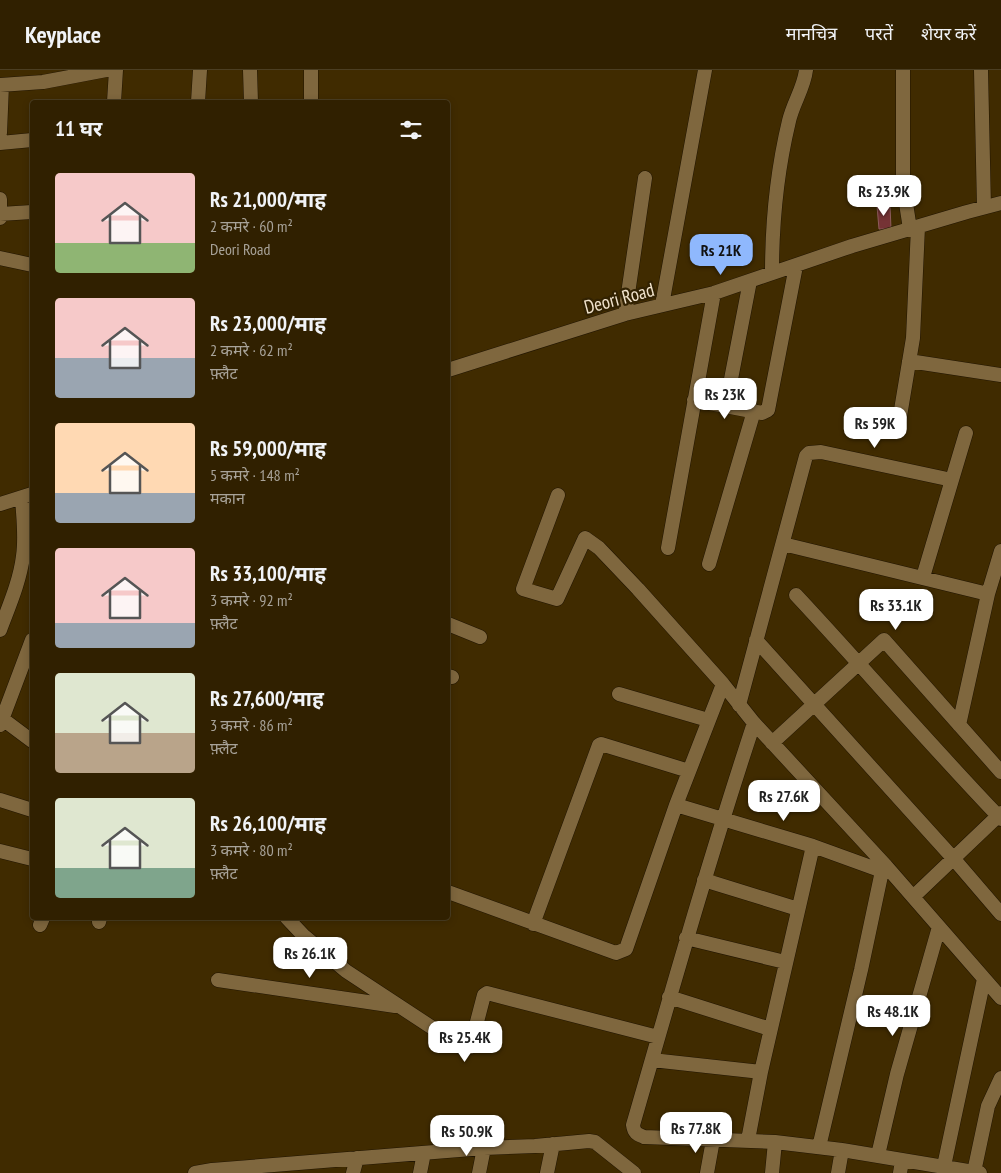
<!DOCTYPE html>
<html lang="hi">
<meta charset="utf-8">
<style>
body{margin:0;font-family:"PT Sans Narrow","Noto Sans Devanagari",sans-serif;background:#3c2d0f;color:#f1f3f6;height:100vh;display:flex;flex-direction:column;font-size:19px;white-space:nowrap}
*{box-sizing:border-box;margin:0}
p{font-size:16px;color:#a8a399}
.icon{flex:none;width:28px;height:28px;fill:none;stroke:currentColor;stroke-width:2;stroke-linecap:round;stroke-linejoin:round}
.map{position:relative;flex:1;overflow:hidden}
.details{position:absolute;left:30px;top:30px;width:420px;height:820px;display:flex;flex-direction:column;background:#302000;border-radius:5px;box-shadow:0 2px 8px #0003,0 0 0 1px #4b3e22}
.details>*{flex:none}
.price{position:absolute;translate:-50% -42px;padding:0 11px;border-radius:10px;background:#fff;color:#222;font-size:16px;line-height:32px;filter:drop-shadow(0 1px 2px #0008)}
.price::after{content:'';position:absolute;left:50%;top:30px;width:15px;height:11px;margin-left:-8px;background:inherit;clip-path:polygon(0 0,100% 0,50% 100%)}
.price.on{background:#8fb8fd;color:#111}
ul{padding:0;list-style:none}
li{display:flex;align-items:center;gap:15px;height:125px;padding:0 25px}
li span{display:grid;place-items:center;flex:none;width:140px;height:100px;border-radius:5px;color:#555}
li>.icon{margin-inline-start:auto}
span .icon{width:60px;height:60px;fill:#fffc;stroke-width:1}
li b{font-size:21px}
h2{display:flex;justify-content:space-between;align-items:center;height:60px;padding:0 25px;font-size:21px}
header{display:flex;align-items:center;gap:30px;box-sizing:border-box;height:70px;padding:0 25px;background:#302000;border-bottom:1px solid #4b3e22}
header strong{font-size:24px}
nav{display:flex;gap:28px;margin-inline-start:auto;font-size:18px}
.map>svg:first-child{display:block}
.building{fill:#753335;stroke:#8d5b5b}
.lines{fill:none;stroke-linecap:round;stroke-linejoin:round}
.minor-casing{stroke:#211501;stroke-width:15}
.minor{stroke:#7f673e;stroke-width:14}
.labels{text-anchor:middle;stroke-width:4.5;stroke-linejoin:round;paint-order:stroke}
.street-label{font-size:19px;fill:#f1e3cd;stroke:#322202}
</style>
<header>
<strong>Keyplace</strong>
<nav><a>मानचित्र</a><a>परतें</a><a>शेयर करें</a></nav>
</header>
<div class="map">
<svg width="1001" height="1103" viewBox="0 0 1001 1103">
<rect width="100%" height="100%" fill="#402b00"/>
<path class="building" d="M890,135L891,159H879L877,136Z"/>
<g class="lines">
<defs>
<path id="minor" d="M250,0L251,32
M903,0V114L910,159
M981,0L984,137
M0,15L43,12L106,0
M114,32L116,0
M198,32L200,0
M311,32V0
M0,63L2,15
M0,73L32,70
M0,129V148
M0,144L32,142
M0,188L32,195
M772,203C772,152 777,101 789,51C793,33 804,18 806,0
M662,235L705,0
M625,244L645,108
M909,291L1001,305
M448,300L625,244L714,223L852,176L967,142L1001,133
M694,330L762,343L768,340L796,196
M726,335L750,211
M899,352L913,268L918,157
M558,425L523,519L557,529L585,468L599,478L638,519L723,614L754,653L886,796L1001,928
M0,434L32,424
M783,474L988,524
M668,478L714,223
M709,494L754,341
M923,507L966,363
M796,525C865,599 931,676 1001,749
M448,554L480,567
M0,560C9,536 20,511 23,486C26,466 23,447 22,427
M756,570L953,788L1001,844
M448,606L452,607
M619,624L708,650
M739,635L806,386L809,383L821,382L952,410
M0,647L32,671
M754,653C710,786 672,920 633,1055C634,1063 637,1064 644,1067L775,1072L842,1080L980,1103
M0,655L32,570
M959,655L988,524L1001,481
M772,673L884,570L1001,702
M0,730L32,740
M676,735L813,776L882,801
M0,781L32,789
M704,810L798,839
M448,822L616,883L626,879L676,735L723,614
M913,827L1001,743
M287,848L303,865L346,901L463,978L470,977L472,971L484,925L487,923L658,967
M99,852L100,848
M533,854L599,675L601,674L689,701
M40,855L43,848
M686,868L785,892
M218,910L395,936
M669,927L770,959
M652,990L761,1002
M748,1070L761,1002L813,776
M819,1077L861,900L882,801L886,796
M878,1085L897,1004L939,857
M944,1096L984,909
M974,1102L988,1036L1001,1008
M195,1103L212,1100L484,1078L535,1076L589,1071L595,1072L634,1103
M353,1103L357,1088
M420,1103L424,1083
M479,1103L484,1078
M547,1103L553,1074
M707,1103L713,1070
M772,1103L775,1072
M838,1103L842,1080
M900,1103L902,1091"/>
</defs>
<use href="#minor" class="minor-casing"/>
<use href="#minor" class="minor"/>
</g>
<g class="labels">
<g class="street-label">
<text transform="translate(619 228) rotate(-15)" y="7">Deori Road</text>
</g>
</g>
</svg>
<b class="price" style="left:884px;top:147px">Rs 23.9K</b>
<b class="price on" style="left:721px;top:206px">Rs 21K</b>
<b class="price" style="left:725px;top:350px">Rs 23K</b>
<b class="price" style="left:875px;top:379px">Rs 59K</b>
<b class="price" style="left:896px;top:561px">Rs 33.1K</b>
<b class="price" style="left:784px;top:752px">Rs 27.6K</b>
<b class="price" style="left:310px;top:909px">Rs 26.1K</b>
<b class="price" style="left:893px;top:967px">Rs 48.1K</b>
<b class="price" style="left:465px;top:993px">Rs 25.4K</b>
<b class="price" style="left:696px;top:1084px">Rs 77.8K</b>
<b class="price" style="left:467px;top:1087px">Rs 50.9K</b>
<section class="details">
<h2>11 घर<svg class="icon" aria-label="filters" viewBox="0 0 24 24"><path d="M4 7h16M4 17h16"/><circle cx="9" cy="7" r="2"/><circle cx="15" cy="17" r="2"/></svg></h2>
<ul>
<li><span style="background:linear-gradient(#f6c9c9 70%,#8fb573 0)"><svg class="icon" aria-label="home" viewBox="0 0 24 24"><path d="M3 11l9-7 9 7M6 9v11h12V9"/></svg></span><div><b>Rs 21,000/माह</b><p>2 कमरे · 60 m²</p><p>Deori Road</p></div></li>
<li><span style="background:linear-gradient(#f6c9c9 60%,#9aa5b1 0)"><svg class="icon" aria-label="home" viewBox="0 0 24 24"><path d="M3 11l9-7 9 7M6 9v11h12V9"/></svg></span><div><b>Rs 23,000/माह</b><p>2 कमरे · 62 m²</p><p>फ़्लैट</p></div></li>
<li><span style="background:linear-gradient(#ffd9b3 70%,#9aa5b1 0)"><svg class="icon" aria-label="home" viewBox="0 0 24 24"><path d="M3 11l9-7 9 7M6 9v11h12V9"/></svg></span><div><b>Rs 59,000/माह</b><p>5 कमरे · 148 m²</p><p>मकान</p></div></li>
<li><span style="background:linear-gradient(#f6c9c9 75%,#9aa5b1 0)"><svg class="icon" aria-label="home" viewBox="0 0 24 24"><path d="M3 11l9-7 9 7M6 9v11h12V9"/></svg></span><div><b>Rs 33,100/माह</b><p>3 कमरे · 92 m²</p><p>फ़्लैट</p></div></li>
<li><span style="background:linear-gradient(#dfe7d0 60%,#b9a48a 0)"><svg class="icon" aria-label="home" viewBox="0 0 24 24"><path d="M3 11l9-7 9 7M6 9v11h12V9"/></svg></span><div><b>Rs 27,600/माह</b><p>3 कमरे · 86 m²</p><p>फ़्लैट</p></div></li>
<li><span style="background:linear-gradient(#dfe7d0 70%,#7fa58c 0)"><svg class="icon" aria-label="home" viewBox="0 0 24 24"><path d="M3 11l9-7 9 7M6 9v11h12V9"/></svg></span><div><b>Rs 26,100/माह</b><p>3 कमरे · 80 m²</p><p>फ़्लैट</p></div></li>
</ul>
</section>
</div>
